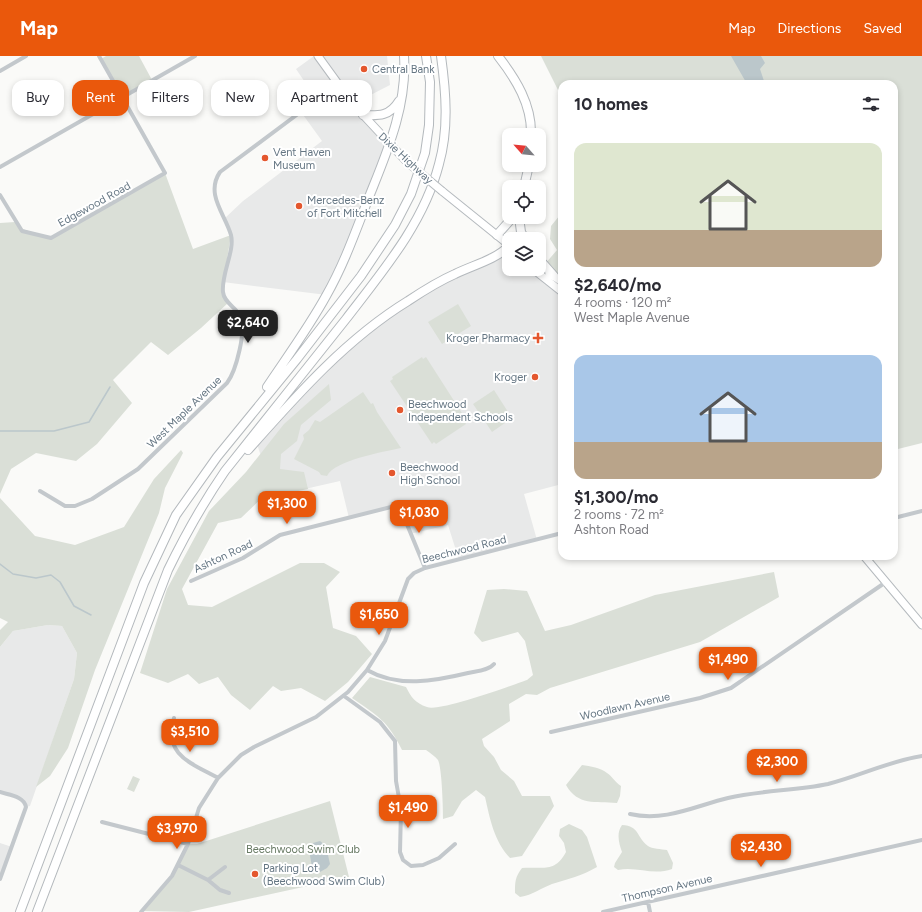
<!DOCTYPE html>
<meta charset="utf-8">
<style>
body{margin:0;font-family:Figtree,sans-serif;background:#f7f7f7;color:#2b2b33;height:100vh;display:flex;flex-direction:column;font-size:15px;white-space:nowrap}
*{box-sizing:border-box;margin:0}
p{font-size:13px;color:#7c7c81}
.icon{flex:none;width:22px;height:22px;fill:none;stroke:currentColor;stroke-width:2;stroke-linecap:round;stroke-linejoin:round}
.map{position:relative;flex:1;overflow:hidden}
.side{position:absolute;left:558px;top:24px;width:340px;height:480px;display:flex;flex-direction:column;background:#fff;border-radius:12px;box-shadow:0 2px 6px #0003}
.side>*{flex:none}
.guide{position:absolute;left:12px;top:24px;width:380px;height:36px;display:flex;gap:8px}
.needle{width:26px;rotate:297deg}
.buttons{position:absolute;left:502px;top:72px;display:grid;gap:8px}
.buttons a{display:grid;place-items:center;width:44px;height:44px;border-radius:8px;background:#fff;box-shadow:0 2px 6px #0003;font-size:20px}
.price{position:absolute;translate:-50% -34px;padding:0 9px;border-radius:8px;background:#ea580c;color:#fff;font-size:13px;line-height:26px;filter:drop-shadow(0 1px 2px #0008)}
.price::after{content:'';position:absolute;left:50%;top:24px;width:12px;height:9px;margin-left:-6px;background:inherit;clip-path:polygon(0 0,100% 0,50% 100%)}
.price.selected{background:#222;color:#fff}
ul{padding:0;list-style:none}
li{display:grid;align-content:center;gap:8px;height:212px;padding:0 16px}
li span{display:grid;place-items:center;height:124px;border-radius:12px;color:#555}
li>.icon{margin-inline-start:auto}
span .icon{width:72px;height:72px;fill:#fffc;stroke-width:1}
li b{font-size:17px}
h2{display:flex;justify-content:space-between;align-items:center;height:48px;padding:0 16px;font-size:17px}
.pill{padding:0 14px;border-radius:12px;background:#fff;box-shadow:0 2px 6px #0003;font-size:14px;line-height:36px}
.pill.selected{background:#ea580c;color:#fff}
header{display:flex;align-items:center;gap:24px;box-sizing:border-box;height:56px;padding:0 20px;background:#ea580c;color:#fff}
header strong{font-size:19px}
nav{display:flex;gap:22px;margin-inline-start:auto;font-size:14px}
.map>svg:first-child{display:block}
.built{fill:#e8e9e9}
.green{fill:#dadfd7}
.water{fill:#bbc7cb}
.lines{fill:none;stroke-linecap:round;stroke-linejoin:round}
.stream{stroke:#bbc7cb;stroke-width:1.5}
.primary-casing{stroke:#b5babe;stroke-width:9}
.highway-casing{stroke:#b4b9bd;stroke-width:10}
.street{stroke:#c3c8cc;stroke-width:4}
.primary{stroke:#fff;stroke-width:7}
.highway{stroke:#fff;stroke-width:8}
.primary-bridge-casing{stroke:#b5babe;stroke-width:9;stroke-linecap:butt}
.primary-bridge{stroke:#fff;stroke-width:7}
.poi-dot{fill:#e4572e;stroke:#fff;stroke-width:1.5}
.labels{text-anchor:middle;stroke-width:4;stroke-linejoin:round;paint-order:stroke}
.poi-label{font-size:11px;fill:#657683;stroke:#fff;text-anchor:start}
.street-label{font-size:11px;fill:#657683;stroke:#fff}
.park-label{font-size:11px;fill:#687a64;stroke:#fff}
</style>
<header>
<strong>Map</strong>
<nav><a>Map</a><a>Directions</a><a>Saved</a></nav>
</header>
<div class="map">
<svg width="922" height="856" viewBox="0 0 922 856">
<rect width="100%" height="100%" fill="#fafaf8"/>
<path class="built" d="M314,0H387L390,29L353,48L390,88L327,239L223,226L231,182L224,163L243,145L322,85L301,56L317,44L296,13Z
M509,190V213H539V208L562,226V428L524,438L537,484L459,504L448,469L410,478L399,449L349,462L340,425L274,440L256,385L316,321L407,245Z
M48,569L62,570L77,597L74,623L30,750L26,751L24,745L0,736V591L13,575Z
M0,787L12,791L0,823Z"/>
<path class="green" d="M106,0H139L152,24L122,41L101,3Z
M541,0H922V387L894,394V28H562V42Z
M165,117L193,193L231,179L222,234L228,247L201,272L168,299L151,286L113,324L132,347L97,388L76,405L36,397L11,413L0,438V167L15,166L19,172L51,182Z
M562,144V226L545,208L557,194L550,183L551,170L560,159L559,148Z
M458,248L471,270L442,288L428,266Z
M422,301L423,303L426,301L467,365L465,366L466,368L436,388L434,386L432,388L390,325L393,323L392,321Z
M329,328L331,344L301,369L297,385L281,398L280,413L304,416L308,433L274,440L265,439L241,462L218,467L182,533L188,549L212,551L300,507H324L340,516L326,531L333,572L356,580L372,598L348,626L325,645L301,632L281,635L273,630L250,654L231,639L218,621L199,628L188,618L168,627L140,617L167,533L209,455L246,416L284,368Z
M494,334L512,362L492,376L473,348Z
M363,336L371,348L373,347L377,356L401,392C383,396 335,404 327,420L321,419L319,416L294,403L304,383L303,379L309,374L315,364L320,366Z
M181,394L183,397L165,432L159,457L95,614L68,692L50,720L36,731L74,623L77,597L62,570L48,569L13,575L0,591V574L8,566L0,562V442L35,480L75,489L124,471L154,423Z
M774,516L779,541L700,586L550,632L537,639L526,638L509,648L510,665L482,683L484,690L494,701L501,714L514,725L522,740H550L554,750L522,800L510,802C494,785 490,763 485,741L476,734L462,745L453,760L443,763C443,752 442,712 438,704C435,700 430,697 426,694H402C388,665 378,660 352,642L370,621L406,631C411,641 415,647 427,651C440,656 510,630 527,624L533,619L525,585L518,576L482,586L474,577L487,534L504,533L527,535L545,575L571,569L655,539Z
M582,709C590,710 601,712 607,717C612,720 615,726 621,730L620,740L617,747C595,745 578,750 566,729Z
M133,720L140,723L134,736L127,733Z
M330,745L349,821L189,856L142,855L167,827L188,788H197Z
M569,768L582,774L587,781L597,811C582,820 568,823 552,828C541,832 533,839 520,841L515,837C515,826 515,821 522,812C542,810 554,818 566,796L564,787L559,780L560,773Z
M622,769C640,770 636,781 648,790C652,793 661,793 667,794L673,807L672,813C653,820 637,810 618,814L614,811L615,807L622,796C619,788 616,777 622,769Z"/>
<path class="water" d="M731,0H761L765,7L760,13L765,28H747Z
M320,785L326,790L330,808L327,812L320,816L312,811L309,794L313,787Z"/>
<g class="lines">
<path class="stream" d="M0,375H54L89,366L110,331
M0,508L13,518L36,522L51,519L60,526L74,550L91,559"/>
<defs>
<path id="primary" d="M318,0L352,47L406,105
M442,135L509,189
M533,213L562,236
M549,217L562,226
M864,500L922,569"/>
<path id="highway" d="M498,0C516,23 532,49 531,79
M363,59C379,60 390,60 399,45
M524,131L529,109
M519,161L521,176L525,183
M497,179L513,161
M539,203L554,220
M267,331C287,301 309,271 326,240C346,205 358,168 373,131C390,89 407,46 404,0
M248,394C296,340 346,283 408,245C423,235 439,225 455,218C473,209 495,204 509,190
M20,856L144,527L176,459L217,401L297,303L361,220L395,169L411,138L425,97L429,69L430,26L426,0
M37,856L168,514C185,479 203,447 225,415C265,364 306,314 346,263C382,216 424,167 439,108C449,73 446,36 441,0"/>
</defs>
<use href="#primary" class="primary-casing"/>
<use href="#highway" class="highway-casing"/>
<path class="street" d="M0,15L26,0
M0,111L195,0
M0,139L22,175L51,182L165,117L99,0
M40,435L65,450H75L92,443L138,413L227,327C236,315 247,274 240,260C236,251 224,247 223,236C221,218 235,195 231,179C225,158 205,138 220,116L338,28
M894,462L922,455
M191,525L243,502L280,479L399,449L425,512
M367,614C398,632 435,625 468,617C476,615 488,615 494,608
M344,640L380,666L395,685L396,725L401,753L400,796L403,804L411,810L423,809L439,802L455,788
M174,662C163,699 191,707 218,722
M551,676L700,642L731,632L886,526
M0,736C9,739 24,740 26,751L0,823
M630,758C665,766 695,750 728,742C761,734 795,735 828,728C860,720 889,705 922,700
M102,766L188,788
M178,809L208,824L225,811
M208,824L220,834L229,837
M648,846L650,856
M141,856L172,820L188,788L199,752L218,722L241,699L254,691L316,661L348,636L367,614L385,585L408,523L414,517L425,512L562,477
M603,856L922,784"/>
<use href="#primary" class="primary"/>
<use href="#highway" class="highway"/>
<defs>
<path id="primary-bridge" d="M406,105L442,135"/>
</defs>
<use href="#primary-bridge" class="primary-bridge-casing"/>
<use href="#primary-bridge" class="primary-bridge"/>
</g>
<g class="poi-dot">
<circle cx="364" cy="13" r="4"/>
<circle cx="265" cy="102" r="4"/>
<circle cx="299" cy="150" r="4"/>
<path d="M536 276h4v4h4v4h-4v4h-4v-4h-4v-4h4z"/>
<circle cx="535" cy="321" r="4"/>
<circle cx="400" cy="354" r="4"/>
<circle cx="392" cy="417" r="4"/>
<circle cx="255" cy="818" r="4"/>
</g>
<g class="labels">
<g class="poi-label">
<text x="372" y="17">Central Bank</text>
<text x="273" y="100">Vent Haven<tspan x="273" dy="13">Museum</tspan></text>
<text x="307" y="148">Mercedes-Benz<tspan x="307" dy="13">of Fort Mitchell</tspan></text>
<text x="530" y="286" text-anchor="end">Kroger Pharmacy</text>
<text x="527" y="325" text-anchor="end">Kroger</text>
<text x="408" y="352">Beechwood<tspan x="408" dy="13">Independent Schools</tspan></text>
<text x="400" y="415">Beechwood<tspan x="400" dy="13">High School</tspan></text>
<text x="263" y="816">Parking Lot<tspan x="263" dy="13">(Beechwood Swim Club)</tspan></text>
</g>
<g class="street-label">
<text transform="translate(406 102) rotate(43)" y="4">Dixie Highway</text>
<text transform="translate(94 148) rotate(-29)" y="4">Edgewood Road</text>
<text transform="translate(184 356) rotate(-44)" y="4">West Maple Avenue</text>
<text transform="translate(464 493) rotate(-14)" y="4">Beechwood Road</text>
<text transform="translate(223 500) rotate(-25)" y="4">Ashton Road</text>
<text transform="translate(625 650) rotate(-13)" y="4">Woodlawn Avenue</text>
<text transform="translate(667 832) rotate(-13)" y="4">Thompson Avenue</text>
</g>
<g class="park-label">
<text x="303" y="797">Beechwood Swim Club</text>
</g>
</g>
</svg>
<div class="buttons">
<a><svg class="needle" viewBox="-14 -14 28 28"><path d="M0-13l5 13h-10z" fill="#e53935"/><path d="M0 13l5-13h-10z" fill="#7c7c81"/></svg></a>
<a><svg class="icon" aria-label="locate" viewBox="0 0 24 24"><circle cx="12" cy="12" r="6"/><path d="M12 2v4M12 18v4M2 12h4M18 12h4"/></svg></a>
<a><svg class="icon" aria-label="layers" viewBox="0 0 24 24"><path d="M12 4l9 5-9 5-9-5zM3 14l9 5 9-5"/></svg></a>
</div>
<b class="price selected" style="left:248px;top:288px">$2,640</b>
<b class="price" style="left:287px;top:469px">$1,300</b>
<b class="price" style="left:419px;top:478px">$1,030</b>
<b class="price" style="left:379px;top:580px">$1,650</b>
<b class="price" style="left:728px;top:625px">$1,490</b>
<b class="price" style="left:190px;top:697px">$3,510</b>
<b class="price" style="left:777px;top:727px">$2,300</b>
<b class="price" style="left:408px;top:773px">$1,490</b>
<b class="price" style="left:177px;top:794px">$3,970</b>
<b class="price" style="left:761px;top:812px">$2,430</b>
<div class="guide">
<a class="pill">Buy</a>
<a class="pill selected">Rent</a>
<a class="pill">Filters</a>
<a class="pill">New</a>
<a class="pill">Apartment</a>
</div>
<section class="side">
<h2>10 homes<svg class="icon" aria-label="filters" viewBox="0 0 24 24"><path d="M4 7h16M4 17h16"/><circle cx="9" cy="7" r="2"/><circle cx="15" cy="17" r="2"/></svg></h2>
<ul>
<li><span style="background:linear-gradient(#dfe7d0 70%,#b9a48a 0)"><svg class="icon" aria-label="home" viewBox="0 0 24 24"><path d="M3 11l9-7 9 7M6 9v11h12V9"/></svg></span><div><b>$2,640/mo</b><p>4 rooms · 120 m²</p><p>West Maple Avenue</p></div></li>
<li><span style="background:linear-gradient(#a9c7e8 70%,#b9a48a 0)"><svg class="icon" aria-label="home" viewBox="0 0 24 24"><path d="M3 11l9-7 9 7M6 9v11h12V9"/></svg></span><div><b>$1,300/mo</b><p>2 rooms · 72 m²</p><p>Ashton Road</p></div></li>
</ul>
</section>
</div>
